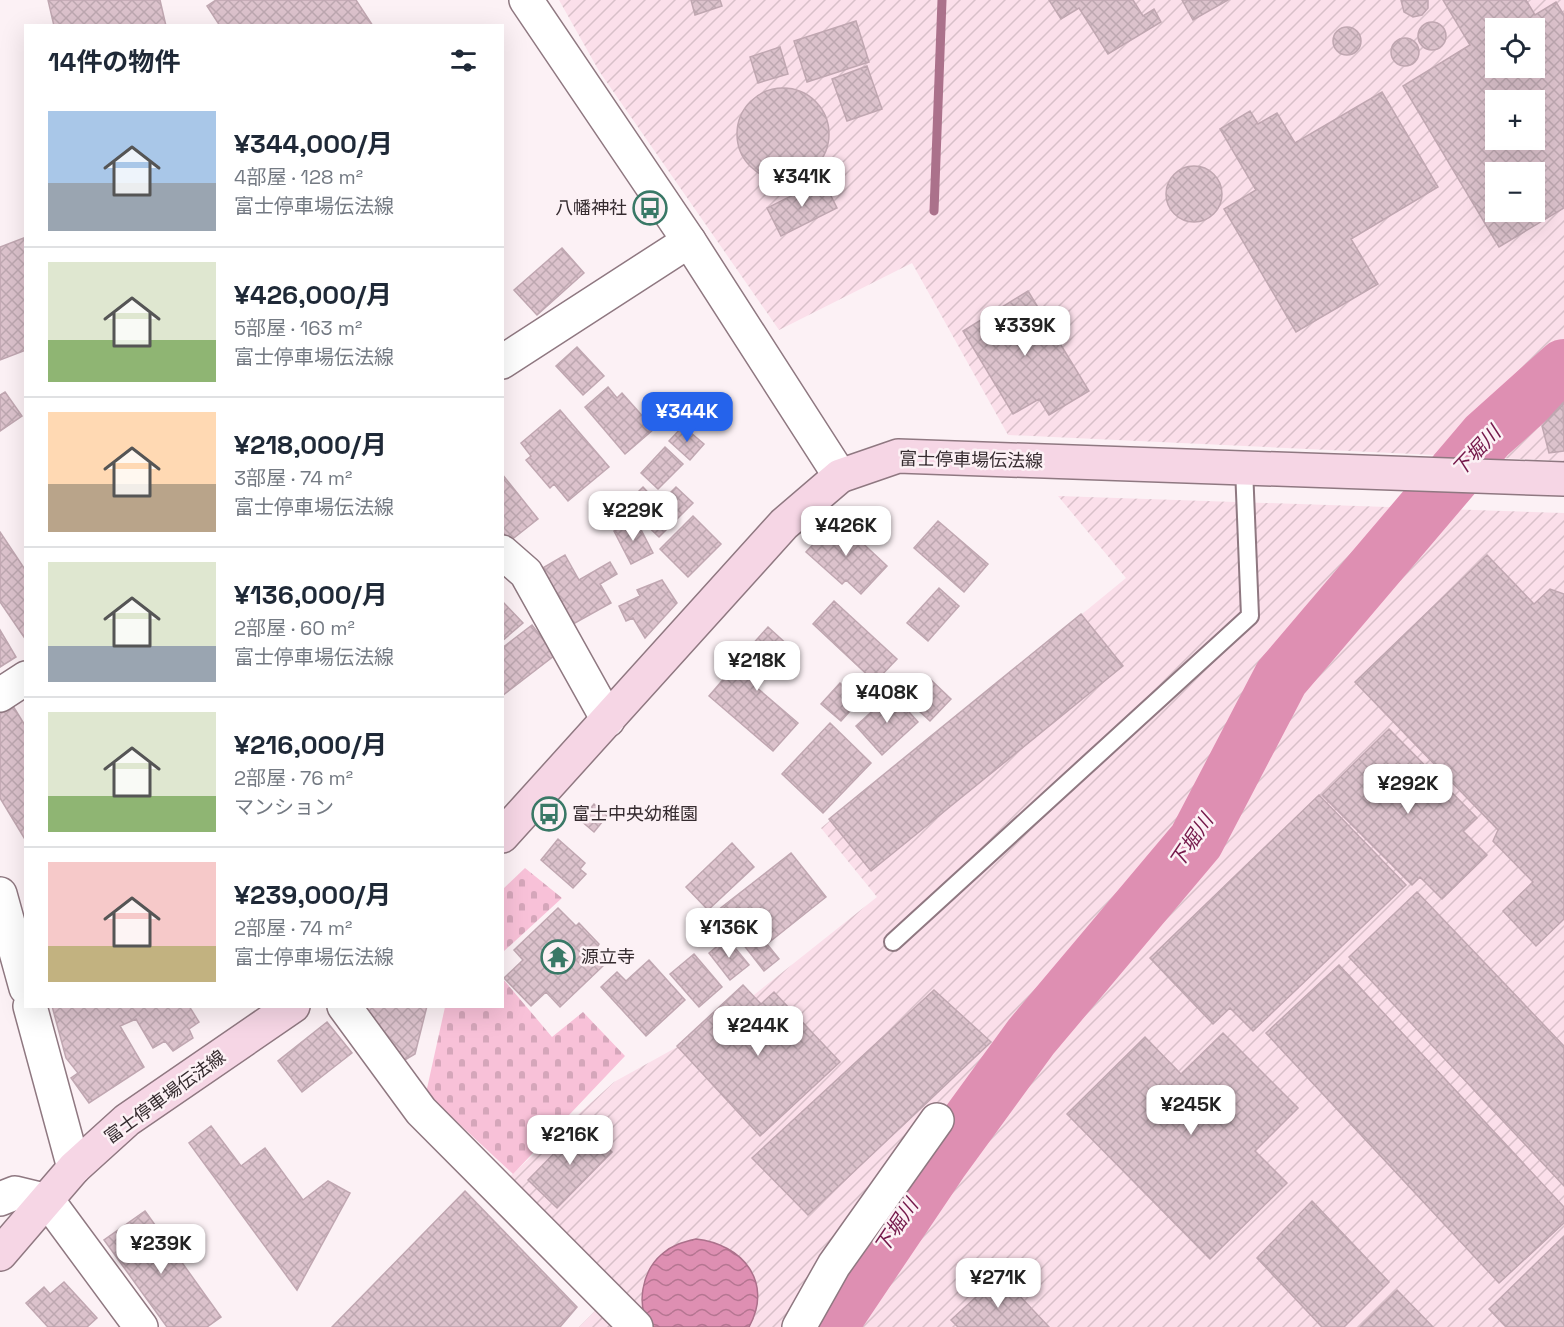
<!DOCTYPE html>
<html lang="ja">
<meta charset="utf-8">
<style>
body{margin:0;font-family:"Space Grotesk","Noto Sans JP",sans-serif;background:#f2f2f3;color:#1f2937;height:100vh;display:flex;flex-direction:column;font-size:22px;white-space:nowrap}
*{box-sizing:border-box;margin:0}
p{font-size:20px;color:#747a83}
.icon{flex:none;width:33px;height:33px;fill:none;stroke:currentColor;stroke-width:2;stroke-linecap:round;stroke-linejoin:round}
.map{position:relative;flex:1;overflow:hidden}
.side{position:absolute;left:24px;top:24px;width:480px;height:984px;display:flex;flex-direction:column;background:#fff;border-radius:0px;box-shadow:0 6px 24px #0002}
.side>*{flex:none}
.tools{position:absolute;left:1485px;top:18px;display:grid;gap:12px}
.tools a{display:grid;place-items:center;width:60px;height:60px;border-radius:0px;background:#fff;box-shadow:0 6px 24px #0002;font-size:30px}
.price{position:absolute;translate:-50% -51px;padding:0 14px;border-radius:12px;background:#fff;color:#222;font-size:20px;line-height:39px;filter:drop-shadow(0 2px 3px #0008)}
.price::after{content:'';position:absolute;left:50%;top:36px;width:18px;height:14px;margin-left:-9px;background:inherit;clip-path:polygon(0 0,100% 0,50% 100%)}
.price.on{background:#2563eb;color:#fff}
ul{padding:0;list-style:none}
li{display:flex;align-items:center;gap:18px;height:150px;padding:0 24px}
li+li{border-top:2px solid #e0e1e3}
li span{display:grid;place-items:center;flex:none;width:168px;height:120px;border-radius:0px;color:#555}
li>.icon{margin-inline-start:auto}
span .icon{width:72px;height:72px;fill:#fffc;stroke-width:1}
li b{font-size:26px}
h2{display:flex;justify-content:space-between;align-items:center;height:72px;padding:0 24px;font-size:26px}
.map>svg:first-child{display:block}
.industrial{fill:url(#industrial-furrows);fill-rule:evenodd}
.cemetery{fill:url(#cemetery-stones)}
.water{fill:url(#water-waves);stroke:#ab718b;stroke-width:1.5}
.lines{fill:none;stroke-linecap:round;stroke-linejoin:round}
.stream{stroke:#ab718b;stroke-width:9}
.river{stroke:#de8fb2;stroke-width:56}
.building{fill:url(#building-cross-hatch);stroke:#c0a7b1;stroke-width:1.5;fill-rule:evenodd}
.service-casing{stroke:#8f7881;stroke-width:20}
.minor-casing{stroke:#8f7881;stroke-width:36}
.tertiary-casing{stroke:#8f7881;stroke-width:36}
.secondary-casing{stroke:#8f7881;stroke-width:36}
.service{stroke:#fff;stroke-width:16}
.minor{stroke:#fff;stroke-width:33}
.tertiary{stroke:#fff;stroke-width:33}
.secondary{stroke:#f6d6e5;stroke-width:33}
.labels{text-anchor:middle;stroke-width:5;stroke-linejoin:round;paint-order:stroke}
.poi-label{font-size:18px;fill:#352b2f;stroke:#fcf1f5;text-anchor:start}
.street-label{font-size:18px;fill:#352b2f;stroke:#fcf1f5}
.water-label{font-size:20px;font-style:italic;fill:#74184a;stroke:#fcf1f5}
</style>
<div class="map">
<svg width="1564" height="1327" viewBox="0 0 1564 1327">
<defs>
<pattern id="industrial-furrows" width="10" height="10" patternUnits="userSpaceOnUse" patternTransform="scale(1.5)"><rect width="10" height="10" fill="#fbdfea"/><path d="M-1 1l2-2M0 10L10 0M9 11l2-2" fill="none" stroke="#d8c0c9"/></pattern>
<pattern id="cemetery-stones" width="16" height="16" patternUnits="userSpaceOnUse" patternTransform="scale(1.5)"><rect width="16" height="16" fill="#f8c1d8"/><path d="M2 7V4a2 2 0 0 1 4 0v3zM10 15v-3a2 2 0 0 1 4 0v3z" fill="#d5a6ba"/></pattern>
<pattern id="water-waves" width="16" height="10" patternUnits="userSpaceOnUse" patternTransform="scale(1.5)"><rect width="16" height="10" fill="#de8fb2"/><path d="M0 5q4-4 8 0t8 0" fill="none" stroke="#b57591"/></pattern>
<pattern id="building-cross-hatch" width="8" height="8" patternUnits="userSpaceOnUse" patternTransform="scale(1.5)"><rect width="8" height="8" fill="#dcc2cc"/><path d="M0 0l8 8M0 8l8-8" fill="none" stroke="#bda7b0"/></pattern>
</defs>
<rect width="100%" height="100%" fill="#fcf1f5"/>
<path class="industrial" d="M559,0H1564V461L1008,435L912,263L779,330L599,71ZM1496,28H1534V68H1496ZM1496,100H1534V140H1496ZM1496,172H1534V212H1496Z
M1058,496L1564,513V1327H579L597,1309L509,1177L614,1082L715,1026L877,897L821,828L1126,578Z"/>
<path class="cemetery" d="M525,868L562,898L503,952V889Z
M503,979L552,1037L583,1012L625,1056L513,1174L426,1093L445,1007L502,1006Z"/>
<path class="water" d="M696,1239C742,1244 774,1282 749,1327H651C635,1306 642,1271 662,1254C672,1245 683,1242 696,1239Z"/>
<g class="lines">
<path class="stream" d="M934,211L942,0"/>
<path class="river" d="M829,1327L940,1162L1031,1037L1196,841L1281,678L1487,436L1564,367"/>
</g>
<path class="building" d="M48,0H160L166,26H54Z
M216,0H356L373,26H220L207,6Z
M691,0H720L722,6L695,15Z
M1049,0H1133L1143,16L1154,9L1161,22L1108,54L1079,8L1061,19Z
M1182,0H1228L1193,20Z
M1401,0H1428V8L1422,15L1413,17L1404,12Z
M1443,0H1526L1535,15L1556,2L1564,15V208L1499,247L1403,86L1470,45ZM1496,28H1534V68H1496ZM1496,100H1534V140H1496ZM1496,172H1534V212H1496Z
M856,21L869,62L807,82L794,41Z
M1418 36a14 14 0 1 1 28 0a14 14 0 1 1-28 0Z
M1333 41a14 14 0 1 1 28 0a14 14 0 1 1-28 0Z
M1391 52a14 14 0 1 1 28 0a14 14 0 1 1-28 0Z
M780,47L788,74L758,83L750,57Z
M867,66L882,109L847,121L832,79Z
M737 134a46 46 0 1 1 92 0a46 46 0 1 1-92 0Z
M1382,92L1438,187L1351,239L1378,284L1296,332L1224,209L1256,190L1220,129L1250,111L1258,124L1277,113L1295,143Z
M1166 194a28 28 0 1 1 56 0a28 28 0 1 1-56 0Z
M823,180L837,208L781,236L767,208Z
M26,237V350L0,360V247Z
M562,248L584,273L537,315L514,290Z
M1028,291L1089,391L1049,415L1039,399L1013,414L963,331Z
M577,347L604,376L583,395L556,366Z
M608,387L617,398L622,393L654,429L625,454L585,407Z
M5,392L22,416L0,431V395Z
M1563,403L1564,451L1549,453L1542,426Z
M560,410L609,467L568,501L554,484L550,488L526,460L531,456L521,443Z
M683,426L704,444L690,460L669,441Z
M665,447L683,464L658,489L641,473Z
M502,474L538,519L510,541L502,531Z
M643,487L659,504L676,487L693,503L659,537L639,518L647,511L633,497Z
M693,516L721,544L688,577L660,549Z
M837,519L887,566L861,594L846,580L842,584L806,552Z
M636,520L653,553L631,564L614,531Z
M938,521L988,564L964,592L914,548Z
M0,532L26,571V640L0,602Z
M565,555L579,580L610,562L617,574L600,584L611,603L566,628L534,573Z
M1487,555L1534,604L1550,589L1564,594V919L1536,946L1503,911L1533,882L1493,841L1498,830L1355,682Z
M662,580L677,603L645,638L633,618L626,621L619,606L640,596L637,590Z
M939,588L959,606L928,641L907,623Z
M502,601L523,623L502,641Z
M834,601L897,659L875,682L813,624Z
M1081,614L1123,666L871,871L829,819Z
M532,625L555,655L502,696V648Z
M768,627L790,647L756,687L798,723L773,751L709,696L727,675L733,679L741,670L735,664Z
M0,630L16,657L0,667Z
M930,679L951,699L930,721L909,702Z
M840,683L860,700L841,721L821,704Z
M892,693L918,722L882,755L856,726Z
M13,706L26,727V841L0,798V714Z
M830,723L871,763L823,813L782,774Z
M1389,729L1477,818L1463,831L1487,855L1442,899L1420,877L1412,885L1322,795Z
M1319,795L1406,885L1253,1031L1230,1008L1213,1024L1150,958Z
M594,804L607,816L594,832L580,820Z
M558,839L585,863L580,869L586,874L573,888L541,860Z
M732,843L754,867L708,910L686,887Z
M791,853L826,897L767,944L779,959L764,971L717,911Z
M1417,892L1564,1046V1186L1349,957Z
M558,908L576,926L579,923L599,944L594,953L605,964L560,1007L546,992L531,1006L504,978L523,960L514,950Z
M727,938L749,965L730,980L709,953Z
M694,954L722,987L699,1007L670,974Z
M649,960L685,1000L646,1036L601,987L617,972L626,981Z
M1339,965L1564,1207V1223L1499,1283L1266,1033Z
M743,985L761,1004L774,992L840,1062L760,1136L677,1046Z
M934,990L991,1042L808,1215L752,1158Z
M52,1006H189L199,1022L189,1029L193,1038L173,1051L165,1041L153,1048L136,1019L120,1026L144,1067L89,1103L71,1078L78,1073L66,1058Z
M365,1006H427L415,1054L403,1061Z
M327,1022L352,1053L302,1092L278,1061Z
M1223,1033L1298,1108L1255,1151L1287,1183L1210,1259L1067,1114L1145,1037L1181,1074Z
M583,1124L612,1152L557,1208L528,1180Z
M211,1126L241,1166L265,1148L303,1200L328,1181L350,1193L297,1290L189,1143Z
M465,1191L577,1307L560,1327H332Z
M1312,1201L1389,1282L1344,1327H1322L1257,1258Z
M145,1211L221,1317L207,1327H167L104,1240Z
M1564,1236V1327H1506L1489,1309Z
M1000,1275L1049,1327H958L951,1320Z
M64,1282L97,1318L87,1327H48L26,1303L44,1287L50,1294Z
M1397,1290L1433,1327H1360Z"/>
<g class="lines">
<defs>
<path id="service" d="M893,942L1250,616L1244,468"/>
<path id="minor" d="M502,362L689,241
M502,552L526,573L608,720
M0,695L26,678
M0,894L26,988
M30,1006L74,1168
M344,1006L421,1111L636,1327
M0,1199L15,1193L48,1201L141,1327
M799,1327L834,1265L937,1120"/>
<path id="tertiary" d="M526,0L689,241L840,476"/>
<path id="secondary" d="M502,836L784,524L840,476L898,456L1564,479
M0,1254L74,1168L127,1120L293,1006"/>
</defs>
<use href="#service" class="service-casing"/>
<use href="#minor" class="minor-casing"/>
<use href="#tertiary" class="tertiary-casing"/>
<use href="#secondary" class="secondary-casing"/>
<use href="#service" class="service"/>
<use href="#minor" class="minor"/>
<use href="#tertiary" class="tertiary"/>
<use href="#secondary" class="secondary"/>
</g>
<defs>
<symbol id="bus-ring" viewBox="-11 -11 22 22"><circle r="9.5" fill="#fcf1f5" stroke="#397866" stroke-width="1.5"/><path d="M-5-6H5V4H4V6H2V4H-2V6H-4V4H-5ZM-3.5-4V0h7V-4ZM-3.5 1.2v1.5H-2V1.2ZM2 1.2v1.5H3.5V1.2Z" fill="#397866"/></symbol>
<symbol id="temple-ring" viewBox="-11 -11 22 22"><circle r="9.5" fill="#fcf1f5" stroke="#397866" stroke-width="1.5"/><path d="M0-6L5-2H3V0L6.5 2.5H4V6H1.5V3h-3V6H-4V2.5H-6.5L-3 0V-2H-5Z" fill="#397866"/></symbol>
</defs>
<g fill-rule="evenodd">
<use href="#bus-ring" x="631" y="189" width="38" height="38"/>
<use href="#bus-ring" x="530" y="795" width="38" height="38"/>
<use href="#temple-ring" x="539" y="938" width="38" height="38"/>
</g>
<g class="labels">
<g class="poi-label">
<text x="627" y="214" text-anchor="end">八幡神社</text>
<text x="572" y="820">富士中央幼稚園</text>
<text x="581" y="963">源立寺</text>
</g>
<g class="street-label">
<text transform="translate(971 460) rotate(1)" y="6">富士停車場伝法線</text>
<text transform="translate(165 1097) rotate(-36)" y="6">富士停車場伝法線</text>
</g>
<g class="water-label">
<text transform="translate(1476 451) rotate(-47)" y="7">下堀川</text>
<text transform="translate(1191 841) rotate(-56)" y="7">下堀川</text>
<text transform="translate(896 1226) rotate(-56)" y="7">下堀川</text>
</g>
</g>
</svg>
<div class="tools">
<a><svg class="icon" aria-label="locate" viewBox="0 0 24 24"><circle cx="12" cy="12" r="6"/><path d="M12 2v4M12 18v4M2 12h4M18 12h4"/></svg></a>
<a>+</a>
<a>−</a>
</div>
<b class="price" style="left:802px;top:208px">¥341K</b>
<b class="price" style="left:1025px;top:357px">¥339K</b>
<b class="price on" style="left:687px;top:443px">¥344K</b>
<b class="price" style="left:633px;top:542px">¥229K</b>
<b class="price" style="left:846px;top:557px">¥426K</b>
<b class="price" style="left:757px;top:692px">¥218K</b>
<b class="price" style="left:887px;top:724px">¥408K</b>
<b class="price" style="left:1408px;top:815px">¥292K</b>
<b class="price" style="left:729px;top:959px">¥136K</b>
<b class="price" style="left:758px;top:1057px">¥244K</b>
<b class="price" style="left:1191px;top:1136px">¥245K</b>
<b class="price" style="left:570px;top:1166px">¥216K</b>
<b class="price" style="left:161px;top:1275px">¥239K</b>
<b class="price" style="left:998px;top:1309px">¥271K</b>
<section class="side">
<h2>14件の物件<svg class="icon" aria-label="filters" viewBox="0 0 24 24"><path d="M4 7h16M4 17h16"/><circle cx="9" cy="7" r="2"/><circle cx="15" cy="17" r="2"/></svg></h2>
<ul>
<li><span style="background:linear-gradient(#a9c7e8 60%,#9aa5b1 0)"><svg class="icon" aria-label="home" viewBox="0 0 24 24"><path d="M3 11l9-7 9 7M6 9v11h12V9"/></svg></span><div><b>¥344,000/月</b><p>4部屋 · 128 m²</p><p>富士停車場伝法線</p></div></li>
<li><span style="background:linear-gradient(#dfe7d0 65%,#8fb573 0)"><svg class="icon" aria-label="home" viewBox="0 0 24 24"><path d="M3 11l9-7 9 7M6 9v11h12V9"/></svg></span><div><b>¥426,000/月</b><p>5部屋 · 163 m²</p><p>富士停車場伝法線</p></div></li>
<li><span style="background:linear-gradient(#ffd9b3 60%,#b9a48a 0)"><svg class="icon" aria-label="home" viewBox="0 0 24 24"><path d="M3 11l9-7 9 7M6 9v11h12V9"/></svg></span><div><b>¥218,000/月</b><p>3部屋 · 74 m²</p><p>富士停車場伝法線</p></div></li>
<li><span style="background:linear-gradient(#dfe7d0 70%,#9aa5b1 0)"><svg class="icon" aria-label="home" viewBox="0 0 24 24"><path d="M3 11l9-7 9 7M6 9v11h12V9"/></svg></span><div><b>¥136,000/月</b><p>2部屋 · 60 m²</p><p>富士停車場伝法線</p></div></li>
<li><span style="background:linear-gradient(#dfe7d0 70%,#8fb573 0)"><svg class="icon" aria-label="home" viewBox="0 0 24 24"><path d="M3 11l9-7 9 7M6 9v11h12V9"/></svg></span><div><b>¥216,000/月</b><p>2部屋 · 76 m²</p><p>マンション</p></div></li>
<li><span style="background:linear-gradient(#f6c9c9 70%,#c2b280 0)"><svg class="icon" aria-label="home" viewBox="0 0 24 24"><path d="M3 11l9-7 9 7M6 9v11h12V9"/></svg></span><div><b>¥239,000/月</b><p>2部屋 · 74 m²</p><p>富士停車場伝法線</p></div></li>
</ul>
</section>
</div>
